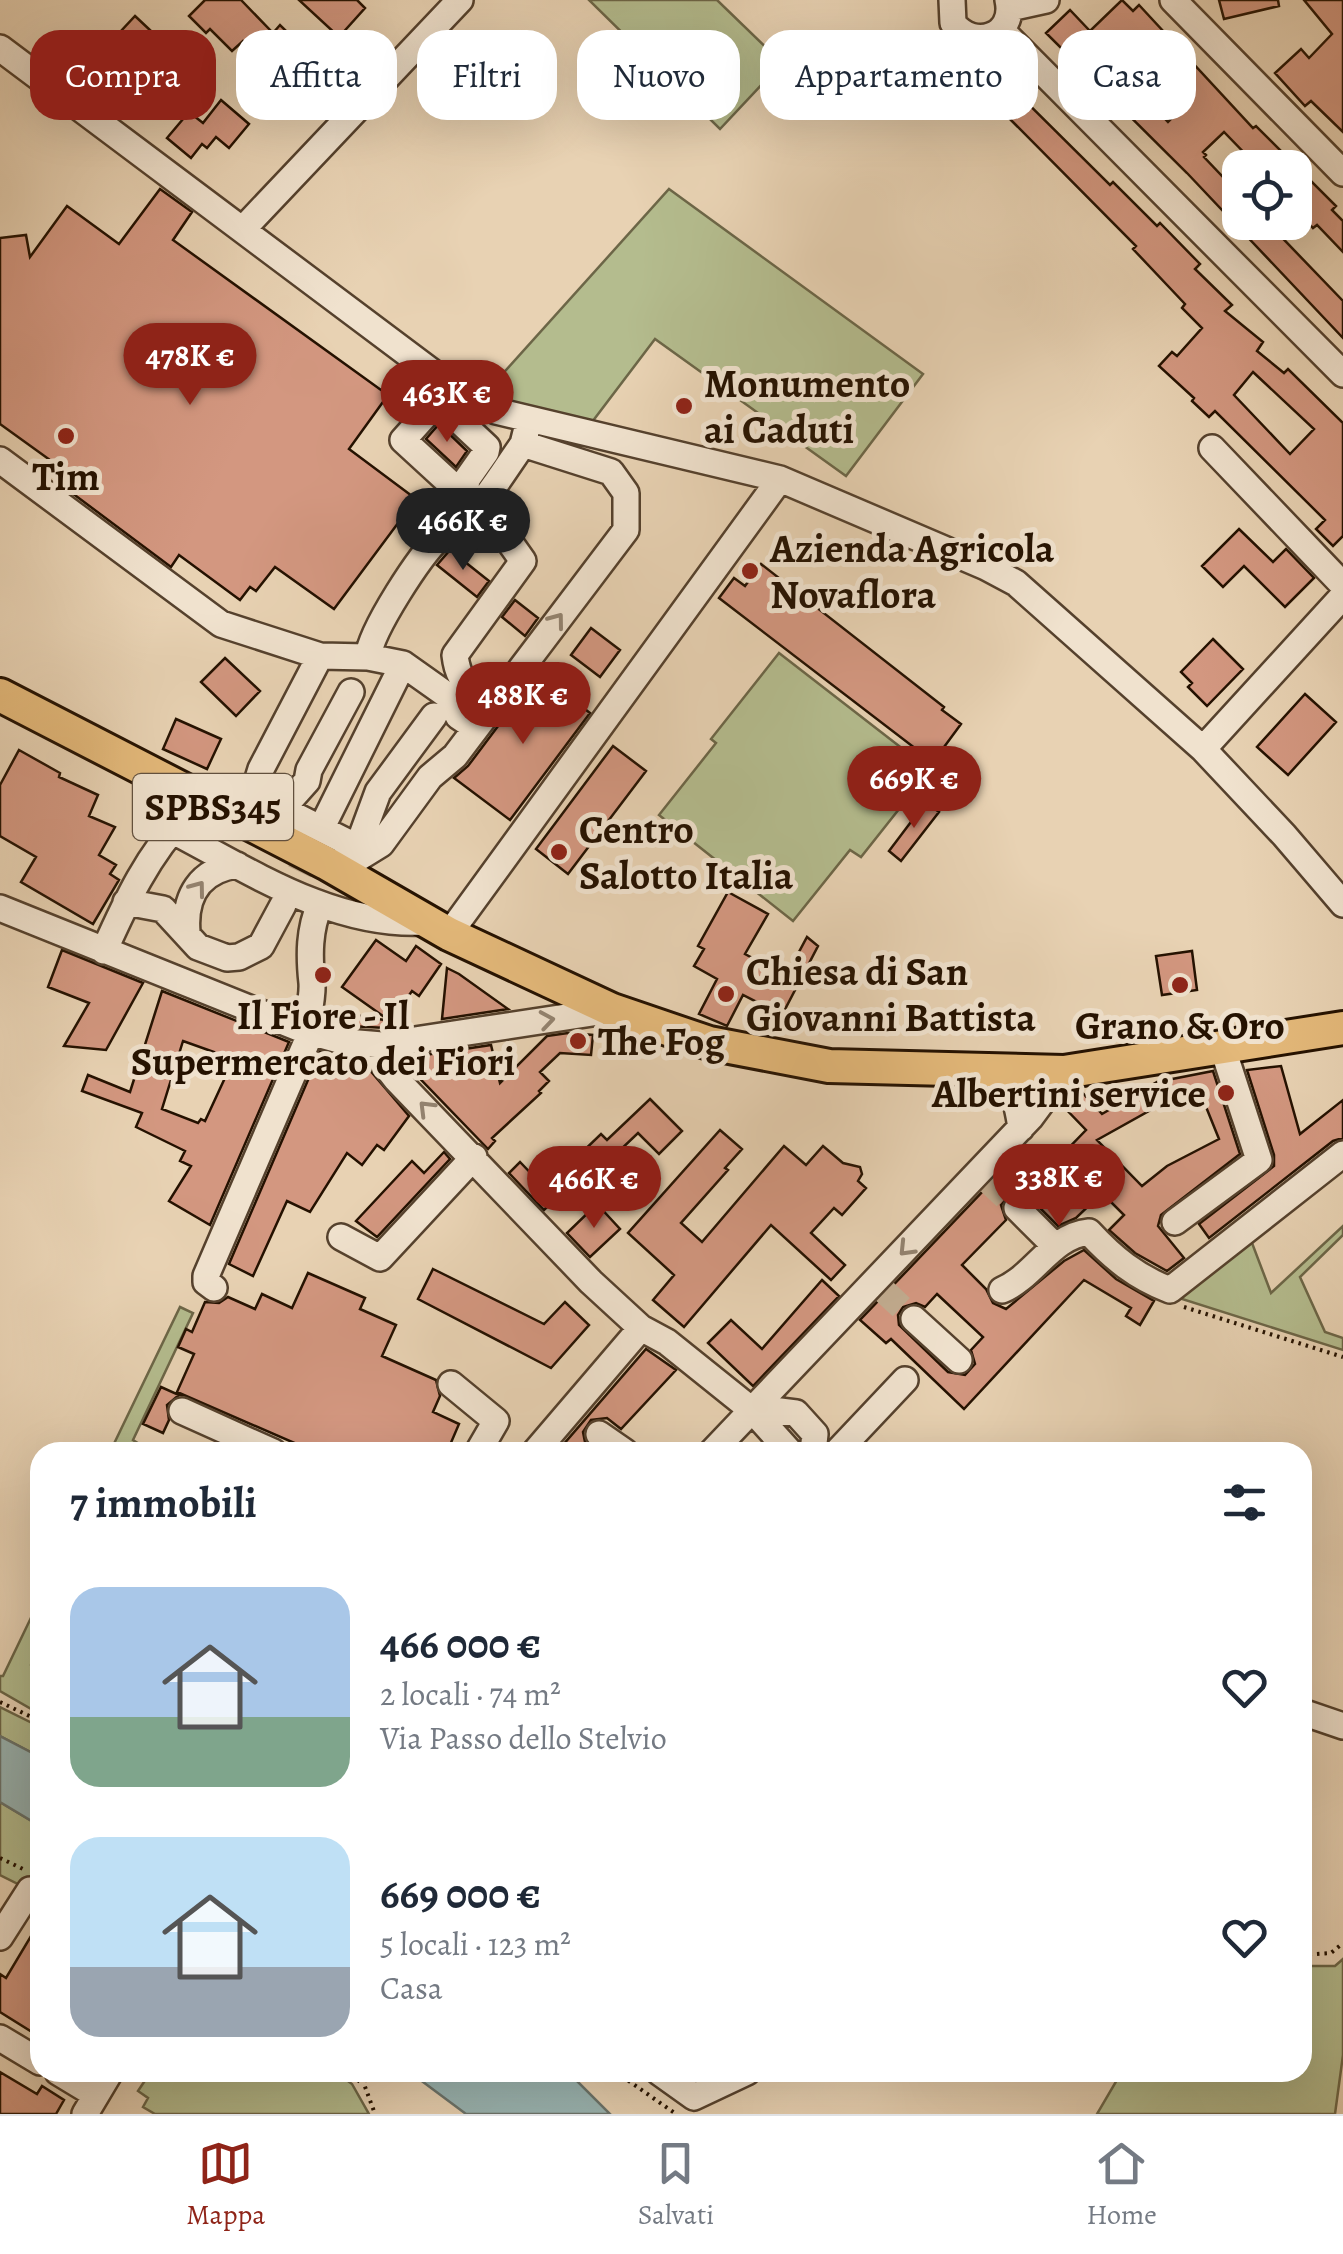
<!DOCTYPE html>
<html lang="it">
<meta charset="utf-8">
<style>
body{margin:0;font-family:Alegreya,serif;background:#f2f2f3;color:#1f2937;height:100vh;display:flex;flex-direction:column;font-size:38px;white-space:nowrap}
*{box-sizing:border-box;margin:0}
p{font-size:32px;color:#747a83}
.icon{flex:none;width:55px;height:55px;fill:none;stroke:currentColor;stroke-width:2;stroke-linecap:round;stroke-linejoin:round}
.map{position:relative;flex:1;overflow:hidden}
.panel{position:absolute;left:30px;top:1442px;width:1282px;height:640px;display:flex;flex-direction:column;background:#fff;border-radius:30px;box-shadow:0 10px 40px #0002}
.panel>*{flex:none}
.hud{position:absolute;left:30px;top:30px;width:1285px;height:90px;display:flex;gap:20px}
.controls{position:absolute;left:1222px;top:150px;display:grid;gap:20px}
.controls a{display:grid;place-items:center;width:90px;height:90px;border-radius:20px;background:#fff;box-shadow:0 10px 40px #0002;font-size:50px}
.price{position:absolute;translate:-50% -85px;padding:0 22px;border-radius:35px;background:#8f2418;color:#fff;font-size:32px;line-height:65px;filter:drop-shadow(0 2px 5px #0008)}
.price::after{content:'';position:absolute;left:50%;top:60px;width:30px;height:22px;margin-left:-15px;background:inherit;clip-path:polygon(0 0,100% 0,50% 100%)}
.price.on{background:#222;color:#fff}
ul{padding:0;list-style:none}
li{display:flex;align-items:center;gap:30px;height:250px;padding:0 40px}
li span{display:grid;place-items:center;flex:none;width:280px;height:200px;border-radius:30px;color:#555}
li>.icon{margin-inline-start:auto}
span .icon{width:120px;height:120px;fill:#fffc;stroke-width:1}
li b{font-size:42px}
h2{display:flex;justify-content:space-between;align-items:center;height:120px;padding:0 40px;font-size:42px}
.chip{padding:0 35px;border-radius:30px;background:#fff;box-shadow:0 10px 40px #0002;font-size:35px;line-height:90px}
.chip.on{background:#8f2418;color:#fff}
.dock{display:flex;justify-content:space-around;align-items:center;height:140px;border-top:2px solid #e0e1e3;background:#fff;font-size:28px;color:#747a83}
.dock a{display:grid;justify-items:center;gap:5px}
.dock .on{color:#8f2418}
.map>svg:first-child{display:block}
.green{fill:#b4bc8e;stroke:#6c6647;stroke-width:2.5}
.water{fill:#99b6b5;stroke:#6a746d;stroke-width:2.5}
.building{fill:#d39780;stroke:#241100;stroke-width:2.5;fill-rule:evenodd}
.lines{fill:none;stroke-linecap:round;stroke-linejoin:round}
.minor-tunnel{stroke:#c1ab8f;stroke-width:25;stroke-dasharray:25 12;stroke-linecap:butt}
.minor-casing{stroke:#55412d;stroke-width:30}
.major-casing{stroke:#241100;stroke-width:38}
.path{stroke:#241100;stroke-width:4;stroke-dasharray:2.5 5;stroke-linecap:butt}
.minor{stroke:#f0e2ce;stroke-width:25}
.major{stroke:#e4b97a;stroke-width:32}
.oneway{stroke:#948471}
.poi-dot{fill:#8f2418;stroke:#f0e2ce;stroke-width:4}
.labels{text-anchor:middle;stroke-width:10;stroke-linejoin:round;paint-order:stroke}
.shield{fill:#f0e2ce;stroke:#61503e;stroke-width:2.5}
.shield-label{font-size:38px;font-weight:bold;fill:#241100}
.poi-label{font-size:40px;font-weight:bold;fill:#241100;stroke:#f0e2ce;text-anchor:start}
</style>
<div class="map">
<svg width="1343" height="2114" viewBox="0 0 1343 2114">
<rect width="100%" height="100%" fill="#e8d2b3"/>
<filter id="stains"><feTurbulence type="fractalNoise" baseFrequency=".002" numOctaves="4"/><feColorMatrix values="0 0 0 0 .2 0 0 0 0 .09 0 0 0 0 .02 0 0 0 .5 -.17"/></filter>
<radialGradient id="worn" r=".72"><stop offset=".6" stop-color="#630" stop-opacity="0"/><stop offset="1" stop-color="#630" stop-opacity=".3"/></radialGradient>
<path class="green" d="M589,0H717L782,63L720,129Z
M669,189L923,374L846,476L655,339L592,422L501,400L503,395L489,389Z
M779,653L930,770L861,857L850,850L793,921L659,815L716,743L711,739Z
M1343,1226V1235L1300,1277L1325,1332L1343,1338V1350L1182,1299L1177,1291L1249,1235L1271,1293Z
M180,1307L193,1313L133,1440L152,1452H110Z
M40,1599V1623L31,1665L40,1681V1714L0,1691V1676H3Z
M0,1707L40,1727V1757L0,1736Z
M0,1802L40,1826V1895L0,1875Z
M1343,1959V2055L1335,2114H1097L1121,2073L1302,2072L1303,1966H1335Z
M150,2073H337L352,2084L369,2114H155L143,2107L148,2098L138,2091Z"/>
<path class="water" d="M0,1736L40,1757V1826L0,1802Z
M411,2073H569L610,2114H466Z"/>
<path class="building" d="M205,0H241L273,33L280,25L332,76L311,97L317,103L305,116L288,99L295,93L243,41L232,51L210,29L206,33L189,16Z
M299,0H357L365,8L339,37Z
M1122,0L1133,11L1139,5L1253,128L1256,126L1336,206L1332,210L1343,221V252L1317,225L1313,228L1295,209V168H1259L1224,132L1203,152L1206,155L1204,157L1240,195V222H1267L1343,301V338L1187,173L1046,33L1070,10L1090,31ZM1144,50L1191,99L1168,122L1121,72Z
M1219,0H1278L1279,6L1224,19Z
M1304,0H1343V132L1311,101L1305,106L1275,73L1301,49L1309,58L1332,34Z
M135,16L183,61L166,79L156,70L146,81L108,45Z
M987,63L1110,185L1113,182L1157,226L1160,223L1200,264L1195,269L1232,305L1225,311L1263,342L1257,351L1284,373L1288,369L1343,423V536L1333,546L1316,529L1325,520L1215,411L1209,417L1192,401L1194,398L1159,366L1172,352L1177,356L1202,328L1182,308L1185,304L1133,249L1136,246L1004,113L1002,116L968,82ZM1253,372L1314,429L1290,454L1234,395Z
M221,100L249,124L229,148L216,137L207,148L202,144L191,158L167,138L189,112L203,123Z
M160,189L192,212L173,240L388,395L349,449L416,499L334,609L275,567L256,591L250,587L240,600L179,555L171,567L60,484L68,473L0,424V238L26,235L30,257L67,206L119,244Z
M439,424L467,451L456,467L426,439Z
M1239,529L1273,562L1286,549L1314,578L1285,607L1244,566L1223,587L1202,566Z
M450,550L489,581L477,597L437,565Z
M761,564L944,707L942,710L961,724L933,762L719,598L734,578L745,586Z
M515,600L538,618L525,636L502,617Z
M591,628L620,650L600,677L571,655Z
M1213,639L1243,669L1207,706L1188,687L1192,683L1181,672Z
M225,658L260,691L236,716L201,682Z
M538,673L590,713L510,820L454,778L468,766Z
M1305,694L1336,722L1288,775L1257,747Z
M176,719L221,739L207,769L163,749Z
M613,746L646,771L568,874L536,849Z
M19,750L60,773L59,777L98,795L89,816L115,827L99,855L116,865L110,874L119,880L93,924L21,882L36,857L0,836V785Z
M926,802L939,812L901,861L889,851Z
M728,892L768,914L745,954L786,976L807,937L818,946L782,1015L743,995L727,1026L699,1014L717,979L694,966L704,949L698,946Z
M376,940L406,961L416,946L441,964L419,996L412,991L386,1028L349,1026L324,1019L326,1010L390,1021L342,987Z
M62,950L143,983L106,1050L64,1046L89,1003L48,987Z
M1192,951L1197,990L1162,995L1156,956Z
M447,968L459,974L508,1009L442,1019Z
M162,991L289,1042L210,1225L169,1201L191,1166L180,1161L185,1151L136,1127L142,1113L82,1091L88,1075L130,1092ZM183,1041L214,1052L211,1061L230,1067L205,1121L201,1119L198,1123L162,1109Z
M568,1033L593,1035L591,1055L560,1053L540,1072L549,1081L539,1091L541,1093L492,1138L495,1141L488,1149L403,1061L405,1058L491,1045L500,1083L547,1036Z
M320,1052L350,1059L368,1068L409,1116L384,1150L377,1145L362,1165L347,1153L310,1212L287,1201L253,1276L229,1264Z
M1281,1066L1300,1134L1343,1100V1138L1333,1141L1209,1238L1199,1224L1274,1166V1155L1247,1070Z
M1213,1071L1240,1154L1161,1215L1158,1226L1184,1258L1167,1271L1135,1253L1109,1230L1124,1215L1102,1193L1076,1218L1058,1226L1028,1196L1012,1193L1001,1205L1006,1220L962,1265L986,1289L993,1303L1006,1309L1064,1261L1084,1250L1116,1279L1154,1301L1140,1325L1126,1316L1131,1308L1084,1280L964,1409L891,1339L886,1343L860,1320L1025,1147L1051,1166L1086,1130L1061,1104L1073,1091L1080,1090L1102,1114L1157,1082ZM1200,1092L1219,1139L1167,1166L1142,1186L1097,1140L1167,1101ZM937,1294L983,1337L971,1350L975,1364L965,1375L948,1372L899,1325L898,1315L903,1307L916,1303L925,1307Z
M650,1099L682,1131L659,1154L638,1133L571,1197L565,1190L544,1210L509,1173L520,1162L545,1188L601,1134L607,1140Z
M720,1130L742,1149L725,1168L728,1170L681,1223L702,1242L784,1146L806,1165L823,1146L843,1163L860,1167L862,1174L858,1181L866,1188L842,1215L834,1208L811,1233L845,1265L831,1280L771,1225L684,1327L653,1300L674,1275L628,1233Z
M444,1152L450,1159L377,1237L356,1221L412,1161L424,1173Z
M597,1204L620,1229L590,1257L567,1233Z
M433,1269L544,1324L565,1302L589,1325L551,1368L418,1299Z
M308,1273L365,1298L360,1309L396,1325L382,1356L436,1380L440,1396L433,1412L459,1424L447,1452H315L177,1392L194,1354L178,1347L186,1329L192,1332L205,1302L219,1303L228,1297L255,1309L262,1294L292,1308Z
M822,1280L839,1296L753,1386L708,1343L731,1320L762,1349Z
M646,1349L676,1370L621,1429L607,1418L591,1420L583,1432L585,1442L576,1452H571L563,1445Z
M161,1387L179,1395L167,1405L169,1420L163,1433L143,1424Z
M40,1921V2037L0,2012V1974L6,1978Z
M0,2072L37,2094L42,2086L64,2100L56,2114H0Z"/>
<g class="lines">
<path class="minor-tunnel" d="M283,905L316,838
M987,1180L1017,1208
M883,1290L914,1319"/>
<defs>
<path id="minor" d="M952,0L953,23C974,51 1016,36 1008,0
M1173,0L1343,173
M1010,8L1046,0
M1001,30L1343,374
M0,48L456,390L496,411L780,479L986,567L1016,583L1203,749L1284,835L1343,904
M243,229L460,0
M448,390L403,440L452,485
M438,401L487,447L486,452L467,479L461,524
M1212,448L1343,585
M0,460L221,624L320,656L368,657L403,664L451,698L458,716L467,722H480
M482,503L523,561L455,655C459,690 475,691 505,689
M320,656L261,769L257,782L264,800L353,845L361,838L378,792L434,716
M368,657C371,630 420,555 440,537C450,528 464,525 472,515C491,493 506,468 523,444L526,432
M1203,749L1343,596
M282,809L307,781L309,770L351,692
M325,821L403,664
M171,830C250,871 333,927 425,922
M326,863L355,860L381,844L430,777L455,756L626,530V493L611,472L523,444
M126,902L163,909L198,947L227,958L239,957L261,946L283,905
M0,908L306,1031L346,1042L382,1045L612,1010
M187,932C184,896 200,870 237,865
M449,934L780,479
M104,951C126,902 148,854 186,815
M306,1031C308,1016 313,998 312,983C309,955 309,930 320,904
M382,1045V1061L396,1079L591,1282L641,1328L667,1342L753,1411L790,1452
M985,1070C1014,1088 1016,1094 1021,1128
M1017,1208L1055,1246
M1175,1222L1259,1160L1223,1049
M341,1237L380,1258L474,1157
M214,1288L206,1282V1276L311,1032
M1002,1290C1035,1276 1051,1236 1089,1232C1113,1258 1136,1277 1170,1290L1343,1154
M914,1319L959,1360
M451,1384L496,1421L478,1452
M182,1411L273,1452
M763,1422L780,1411L796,1413L815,1434L813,1452
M599,1434L625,1452
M535,1452L641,1328
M712,1452L1030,1118L1064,1072
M837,1452L905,1380
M1302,1712L1343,1726
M0,1937L30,1890
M0,2038L40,2062
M58,2072L96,2095
M659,2072L694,2097L747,2072
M85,2114L110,2072"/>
<path id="major" d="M0,695L326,863L449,934L612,1010L709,1043L829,1066L1064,1072L1343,1028"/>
</defs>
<use href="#minor" class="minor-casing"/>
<use href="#major" class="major-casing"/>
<path class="path" d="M1184,1307L1343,1357
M0,1702L40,1721
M0,1858L23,1869
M1302,1955L1331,1953L1343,1943
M345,2072L362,2083
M366,2072L364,2084L375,2114
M616,2072L676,2114"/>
<use href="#minor" class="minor"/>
<use href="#major" class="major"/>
</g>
<defs><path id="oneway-chevron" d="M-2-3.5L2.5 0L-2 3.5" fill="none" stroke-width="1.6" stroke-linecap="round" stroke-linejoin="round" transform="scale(2.5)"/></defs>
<g class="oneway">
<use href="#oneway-chevron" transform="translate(557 620) rotate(-53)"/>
<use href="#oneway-chevron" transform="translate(198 888) rotate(-53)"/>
<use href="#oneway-chevron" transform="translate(547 1020) rotate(-9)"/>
<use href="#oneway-chevron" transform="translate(426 1108) rotate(-135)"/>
<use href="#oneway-chevron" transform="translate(906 1249) rotate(134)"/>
</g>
<g class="poi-dot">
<circle cx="684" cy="406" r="10"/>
<circle cx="66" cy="436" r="10"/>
<circle cx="750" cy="571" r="10"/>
<circle cx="559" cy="852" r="10"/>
<circle cx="323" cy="975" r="10"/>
<circle cx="1180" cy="985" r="10"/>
<circle cx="726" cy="994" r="10"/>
<circle cx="578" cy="1041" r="10"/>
<circle cx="1226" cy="1093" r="10"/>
</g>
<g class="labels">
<rect class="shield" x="133" y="774" width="160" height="66" rx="8"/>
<g class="shield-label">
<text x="213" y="820">SPBS345</text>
</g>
<g class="poi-label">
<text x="704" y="397">Monumento<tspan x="704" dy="46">ai Caduti</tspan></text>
<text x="66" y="490" text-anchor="middle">Tim</text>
<text x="770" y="562">Azienda Agricola<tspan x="770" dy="46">Novaflora</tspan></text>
<text x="579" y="843">Centro<tspan x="579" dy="46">Salotto Italia</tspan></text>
<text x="746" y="985">Chiesa di San<tspan x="746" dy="46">Giovanni Battista</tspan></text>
<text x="323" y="1029" text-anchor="middle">Il Fiore - Il<tspan x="323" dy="46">Supermercato dei Fiori</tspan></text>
<text x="1180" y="1039" text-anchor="middle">Grano &amp; Oro</text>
<text x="598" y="1055">The Fog</text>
<text x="1206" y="1107" text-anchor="end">Albertini service</text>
</g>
</g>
<rect width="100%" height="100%" filter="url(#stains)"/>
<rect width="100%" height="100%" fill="url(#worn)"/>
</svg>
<div class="controls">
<a><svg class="icon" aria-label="locate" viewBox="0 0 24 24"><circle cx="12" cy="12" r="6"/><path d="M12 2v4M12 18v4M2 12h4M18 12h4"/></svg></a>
</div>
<b class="price" style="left:190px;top:408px">478K €</b>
<b class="price" style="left:447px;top:445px">463K €</b>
<b class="price on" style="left:463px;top:573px">466K €</b>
<b class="price" style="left:523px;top:747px">488K €</b>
<b class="price" style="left:914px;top:831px">669K €</b>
<b class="price" style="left:1059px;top:1229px">338K €</b>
<b class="price" style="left:594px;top:1231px">466K €</b>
<div class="hud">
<a class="chip on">Compra</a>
<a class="chip">Affitta</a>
<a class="chip">Filtri</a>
<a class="chip">Nuovo</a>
<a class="chip">Appartamento</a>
<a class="chip">Casa</a>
</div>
<section class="panel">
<h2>7 immobili<svg class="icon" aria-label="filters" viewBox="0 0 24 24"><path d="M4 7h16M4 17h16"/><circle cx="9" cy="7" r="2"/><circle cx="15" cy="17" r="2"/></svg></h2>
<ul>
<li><span style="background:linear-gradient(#a9c7e8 65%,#7fa58c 0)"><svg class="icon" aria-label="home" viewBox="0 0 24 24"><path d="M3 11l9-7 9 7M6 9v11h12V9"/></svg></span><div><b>466 000 €</b><p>2 locali · 74 m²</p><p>Via Passo dello Stelvio</p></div><svg class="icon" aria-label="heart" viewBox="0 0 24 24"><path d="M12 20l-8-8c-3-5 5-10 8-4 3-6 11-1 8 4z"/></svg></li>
<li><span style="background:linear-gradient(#bfe0f5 65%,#9aa5b1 0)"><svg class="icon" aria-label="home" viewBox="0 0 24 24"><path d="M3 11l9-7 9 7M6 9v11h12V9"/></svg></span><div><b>669 000 €</b><p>5 locali · 123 m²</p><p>Casa</p></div><svg class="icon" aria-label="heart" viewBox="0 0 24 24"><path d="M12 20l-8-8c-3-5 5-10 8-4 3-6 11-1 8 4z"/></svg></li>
</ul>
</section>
</div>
<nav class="dock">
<a class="on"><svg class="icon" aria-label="map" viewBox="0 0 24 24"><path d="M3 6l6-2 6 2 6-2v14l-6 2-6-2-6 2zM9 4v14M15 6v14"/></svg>Mappa</a>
<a><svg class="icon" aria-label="saved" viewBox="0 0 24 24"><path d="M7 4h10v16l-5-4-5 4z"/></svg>Salvati</a>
<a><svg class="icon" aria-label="home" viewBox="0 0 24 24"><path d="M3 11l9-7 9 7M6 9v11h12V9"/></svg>Home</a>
</nav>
